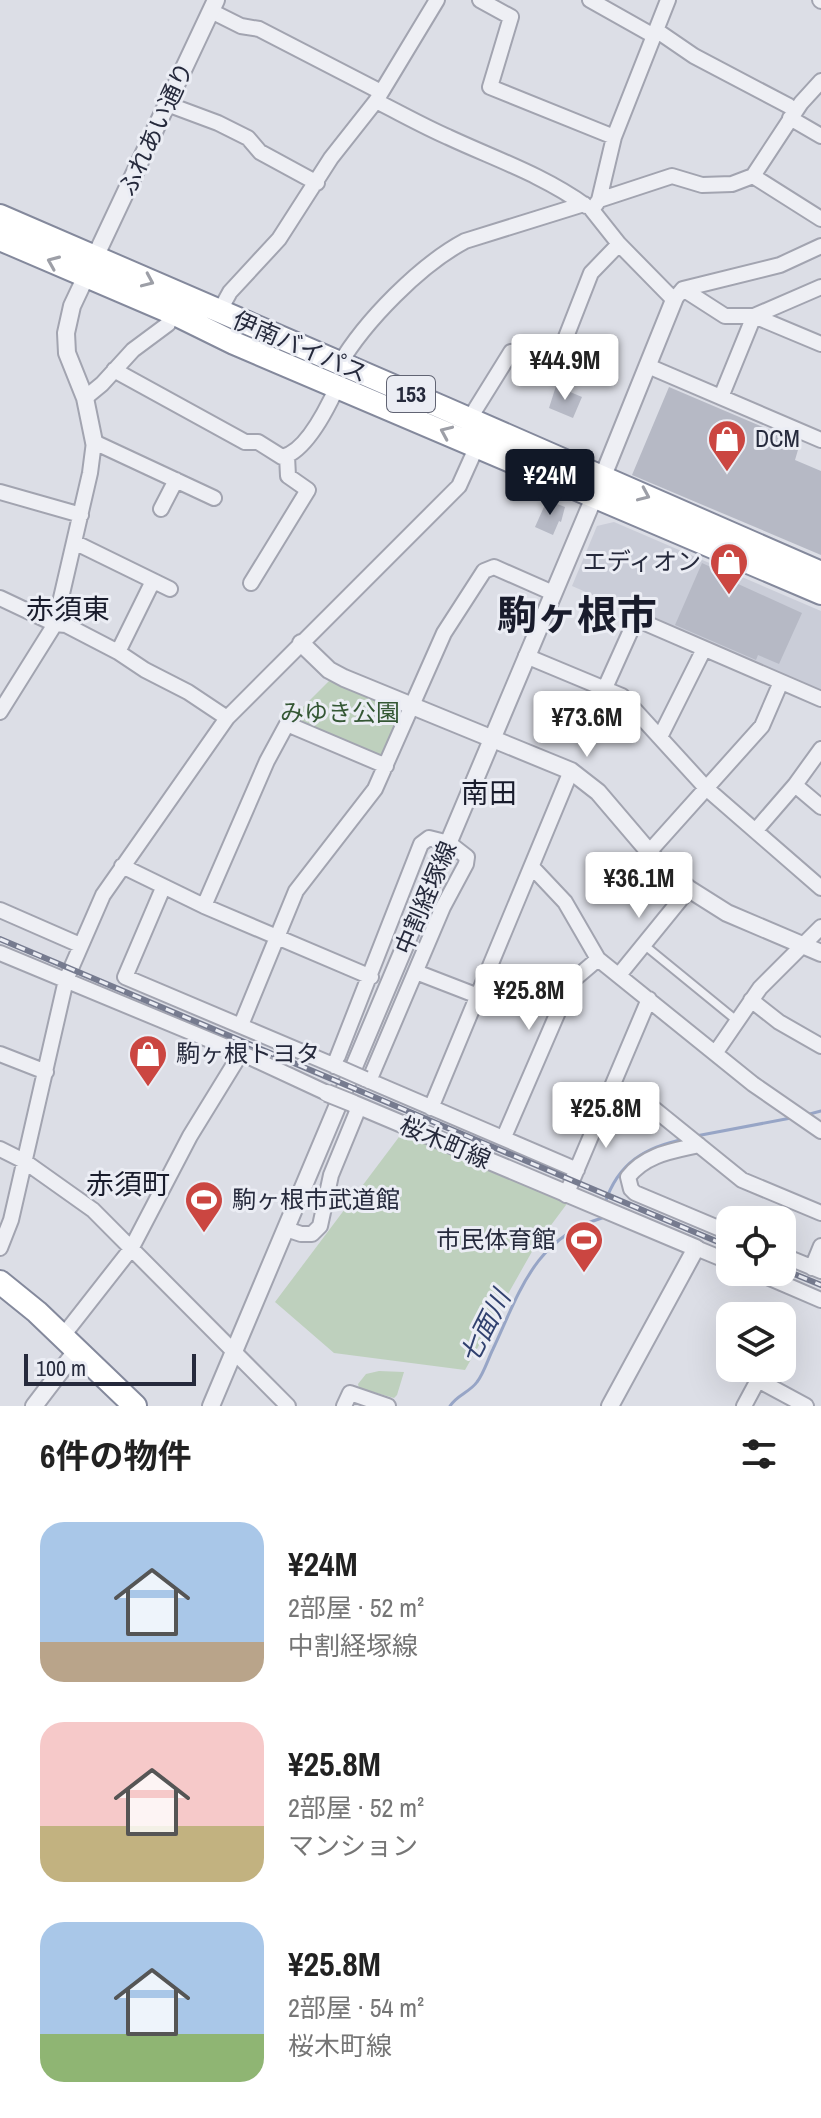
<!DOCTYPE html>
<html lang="ja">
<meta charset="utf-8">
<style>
body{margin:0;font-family:"Archivo Narrow","Noto Sans JP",sans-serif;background:#f6f6f6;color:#222;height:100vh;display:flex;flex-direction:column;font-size:30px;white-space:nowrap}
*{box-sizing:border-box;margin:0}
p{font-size:26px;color:#767676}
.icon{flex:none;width:44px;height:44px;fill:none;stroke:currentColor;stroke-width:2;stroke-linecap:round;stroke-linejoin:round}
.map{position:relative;height:1406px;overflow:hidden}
.sheet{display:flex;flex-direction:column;background:#fff;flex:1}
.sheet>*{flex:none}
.fabs{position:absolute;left:716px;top:1206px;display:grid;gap:16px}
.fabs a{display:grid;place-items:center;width:80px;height:80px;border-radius:16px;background:#fff;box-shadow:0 8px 32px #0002;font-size:40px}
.scale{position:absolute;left:24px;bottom:20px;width:172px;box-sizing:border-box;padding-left:8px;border:4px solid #262a3c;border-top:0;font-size:22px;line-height:28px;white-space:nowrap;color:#262a3c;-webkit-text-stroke:6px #ebedf4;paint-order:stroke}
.price{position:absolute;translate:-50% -68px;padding:0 18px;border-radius:8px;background:#fff;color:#222;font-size:26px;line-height:52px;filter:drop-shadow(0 2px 4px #0008)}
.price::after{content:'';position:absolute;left:50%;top:48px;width:24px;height:18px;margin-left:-12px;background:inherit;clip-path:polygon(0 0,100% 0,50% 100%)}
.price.selected{background:#111827;color:#fff}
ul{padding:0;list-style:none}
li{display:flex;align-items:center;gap:24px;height:200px;padding:0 40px}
li span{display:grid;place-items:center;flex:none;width:224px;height:160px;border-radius:24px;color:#555}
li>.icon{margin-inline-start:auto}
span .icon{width:96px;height:96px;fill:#fffc;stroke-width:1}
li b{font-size:34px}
h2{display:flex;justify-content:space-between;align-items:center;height:96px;padding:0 40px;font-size:34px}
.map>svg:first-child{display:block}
.built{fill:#cacdd8}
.green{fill:#bed0bd}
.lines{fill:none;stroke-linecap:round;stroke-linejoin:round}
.stream{stroke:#97a5c6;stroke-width:3}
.building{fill:#b6b9c5}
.service-casing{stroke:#a2a4b0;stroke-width:11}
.minor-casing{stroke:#a2a4b0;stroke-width:18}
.tertiary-casing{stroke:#a2a4b0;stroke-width:20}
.trunk-casing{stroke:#84899c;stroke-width:26}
.service{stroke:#eeeff4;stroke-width:7}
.minor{stroke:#eeeff4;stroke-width:14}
.tertiary{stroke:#eeeff4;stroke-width:16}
.trunk{stroke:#fff;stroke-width:22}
.rail-casing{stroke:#767b8f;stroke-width:6}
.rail{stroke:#ebedf4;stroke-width:3;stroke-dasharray:9;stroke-linecap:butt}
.minor-bridge-casing{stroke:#a2a4b0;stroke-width:18;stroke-linecap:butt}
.tertiary-bridge-casing{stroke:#a2a4b0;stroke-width:20;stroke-linecap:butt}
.minor-bridge{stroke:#eeeff4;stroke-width:14}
.tertiary-bridge{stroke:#eeeff4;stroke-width:16}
.oneway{stroke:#9d9fa7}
.labels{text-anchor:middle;stroke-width:6;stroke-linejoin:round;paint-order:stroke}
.shield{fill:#ebedf4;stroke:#616473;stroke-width:2}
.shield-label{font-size:22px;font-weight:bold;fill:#262a3c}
.street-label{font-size:24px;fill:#262a3c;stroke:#ebedf4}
.poi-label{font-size:24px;fill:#262a3c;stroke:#ebedf4;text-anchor:start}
.park-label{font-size:24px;fill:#345734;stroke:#ebedf4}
.water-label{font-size:26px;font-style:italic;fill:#31416f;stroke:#ebedf4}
.quarter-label{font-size:28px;fill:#191c2c;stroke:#ebedf4}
.town-label{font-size:40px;font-weight:bold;fill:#191c2c;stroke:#ebedf4}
</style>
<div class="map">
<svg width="821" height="1406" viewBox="0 0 821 1406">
<rect width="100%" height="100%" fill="#dcdee6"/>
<path class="built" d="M614,522L821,611V694L572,586L597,526Z"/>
<path class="green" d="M330,680L400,711L402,716L385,755L380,758L291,719Z
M402,1133L569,1201L534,1248L465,1370L334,1353L275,1302Z
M379,1371L404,1372L397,1395L394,1398L359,1388L358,1384L366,1374Z"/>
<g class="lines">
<path class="stream" d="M806,1115L821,1111
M696,1136L791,1118
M605,1203C618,1163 645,1147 685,1139
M450,1406C457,1395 470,1392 477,1382C484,1373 488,1359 493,1349C520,1291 535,1238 602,1218L603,1214"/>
</g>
<path class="building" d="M556,386L582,397L573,418L549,408Z
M669,387L800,443L795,460L821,471V555L632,475Z
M547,500L565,507L561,522L559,521L553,535L535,527Z
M702,563L715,569L714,573L802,613L779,664L758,655L756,660L675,625Z"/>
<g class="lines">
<defs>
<path id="service" d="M643,944L736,1020"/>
<path id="minor" d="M480,0L511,17L490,87L614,137
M590,0L654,36
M668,0L614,137L599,200L592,210L619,244L674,300L683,289L780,265L821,246
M820,0L821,1
M211,11L241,26L259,29L381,92
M656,30L694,56L789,106
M821,81L801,103L753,176L821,219
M376,101C400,113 423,126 448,137C495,159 543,175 586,206
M167,104L218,123L248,138L260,152L317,183
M790,118L821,136
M599,200L672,176L702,185L732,184L753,176
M683,289L725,316H754L821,344
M219,312L230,292L279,239L331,158L376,101L437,0
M339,365C365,321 420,265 465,241L584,204
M648,366L821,440
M114,370L245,442H258L282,457C306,452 328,407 338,385
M721,397L754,316L821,287
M85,398L102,384L133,350L168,324
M470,418L511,352L519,351L548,364L557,360L591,273L619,244
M0,492L81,515
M161,509L176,480
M74,542L170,589
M251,583L308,490L288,476L287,456
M0,598L55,624L66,625L118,652L145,670L188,692L227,718
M118,652L153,581
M526,656L622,696L706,788L821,888
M605,688L636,619L821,699
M0,712L55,624L90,473L94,442L214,498
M660,737L704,649
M795,785L821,807
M756,830L795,785L821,749
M649,852L762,726L781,682
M122,866L204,906L371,977
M532,867L565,902L598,959L753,1084L821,1131
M163,888L125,977L340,1068
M204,906L267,761L287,724L386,766
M0,910L80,945
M0,953L241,1053L327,1093
M416,972L478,996
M619,975L689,889
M751,1000L779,1022L821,1046
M241,1025L296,891L375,789L444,633L484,571L494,567L553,593
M716,1052L760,988L821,927
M0,1054L46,1072
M334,1066L421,844L429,838L449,843L467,857L466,864L443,907L369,1081
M365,1079L577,1170
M611,1089L648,1104L742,1180L821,1213
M431,1108L571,771
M504,1137L571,982L598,959
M699,1145C673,1151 646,1154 628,1177L631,1189L635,1193L730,1233
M0,1149L24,1161L93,1210L288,1406
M566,1195L649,999
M286,1229L301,1234H312L320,1226L331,1175L359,1107
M0,1248L11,1220L66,980L103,895L227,718L459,486L477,446
M696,1248L730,1262
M782,1255L821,1271
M812,1268L821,1246
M756,1272L821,1300
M62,1337L131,1249L190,1136L241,1053
M344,1406L350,1393L388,1406
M744,1406L758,1380L806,1406"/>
<path id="tertiary" d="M94,442L85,398L67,353L66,333L72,306L216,0
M301,643L329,670L344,678L571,771L598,792L656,860L689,889L727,913L821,953
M352,1103L696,1248L610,1406
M34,1406L76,1351
M211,1406L603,476L674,300"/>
<path id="trunk" d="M0,216C274,335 548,452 821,573
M0,239L175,314L234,343L821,593
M0,1282L37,1312L135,1406"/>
</defs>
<use href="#service" class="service-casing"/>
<use href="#minor" class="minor-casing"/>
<use href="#tertiary" class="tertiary-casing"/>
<use href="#trunk" class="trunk-casing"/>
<use href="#service" class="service"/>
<use href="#minor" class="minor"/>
<use href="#tertiary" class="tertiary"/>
<use href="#trunk" class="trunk"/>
<defs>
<path id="rail" d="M0,939L730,1247
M782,1269L821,1285"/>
</defs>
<use href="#rail" class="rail-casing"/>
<use href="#rail" class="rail"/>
<defs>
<path id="minor-bridge" d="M340,1068L365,1079"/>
<path id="tertiary-bridge" d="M327,1093L352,1103"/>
</defs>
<use href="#minor-bridge" class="minor-bridge-casing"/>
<use href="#tertiary-bridge" class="tertiary-bridge-casing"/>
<use href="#minor-bridge" class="minor-bridge"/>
<use href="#tertiary-bridge" class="tertiary-bridge"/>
</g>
<defs><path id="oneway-chevron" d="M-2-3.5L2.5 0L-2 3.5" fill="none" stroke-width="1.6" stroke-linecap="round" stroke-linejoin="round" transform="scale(2)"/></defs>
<g class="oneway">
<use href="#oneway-chevron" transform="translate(53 262) rotate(-157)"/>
<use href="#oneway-chevron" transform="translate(148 281) rotate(24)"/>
<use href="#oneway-chevron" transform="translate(446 432) rotate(-156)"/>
<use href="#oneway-chevron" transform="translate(644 495) rotate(24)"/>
</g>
<defs>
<symbol id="shop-pin" viewBox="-11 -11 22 30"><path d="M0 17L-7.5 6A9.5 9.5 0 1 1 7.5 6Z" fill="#cb4641" stroke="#ebedf4"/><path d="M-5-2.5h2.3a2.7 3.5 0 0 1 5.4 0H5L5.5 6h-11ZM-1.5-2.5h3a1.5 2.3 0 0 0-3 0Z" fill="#fff"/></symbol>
<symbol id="stadium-pin" viewBox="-11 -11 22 30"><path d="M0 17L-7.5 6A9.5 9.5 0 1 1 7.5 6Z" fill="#cb4641" stroke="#ebedf4"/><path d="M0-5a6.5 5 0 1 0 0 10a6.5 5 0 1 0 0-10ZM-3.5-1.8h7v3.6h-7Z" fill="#fff"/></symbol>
</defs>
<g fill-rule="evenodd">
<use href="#shop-pin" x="705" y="417" width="44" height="60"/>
<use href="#shop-pin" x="707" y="540" width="44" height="60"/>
<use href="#shop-pin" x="126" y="1032" width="44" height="60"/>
<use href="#stadium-pin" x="182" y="1178" width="44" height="60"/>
<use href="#stadium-pin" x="562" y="1218" width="44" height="60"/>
</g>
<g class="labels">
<rect class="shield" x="387" y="376" width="48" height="36" rx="6"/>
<g class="shield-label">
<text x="411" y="402">153</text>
</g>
<g class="street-label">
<text transform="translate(156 129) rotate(-65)" y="8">ふれあい通り</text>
<text transform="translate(300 347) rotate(23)" y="8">伊南バイパス</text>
<text transform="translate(426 898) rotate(-67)" y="8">中割経塚線</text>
<text transform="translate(445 1143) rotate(23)" y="8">桜木町線</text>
</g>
<g class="poi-label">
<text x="755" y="447">DCM</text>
<text x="701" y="570" text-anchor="end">エディオン</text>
<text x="176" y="1062">駒ヶ根トヨタ</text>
<text x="232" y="1208">駒ヶ根市武道館</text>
<text x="556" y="1248" text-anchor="end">市民体育館</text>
</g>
<g class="park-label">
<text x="340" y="721">みゆき公園</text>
</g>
<g class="water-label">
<text transform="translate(485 1327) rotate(-63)" y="9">七面川</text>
</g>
<g class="quarter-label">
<text x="68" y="619">赤須東</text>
<text x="489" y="803">南田</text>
<text x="128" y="1194">赤須町</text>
</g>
<g class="town-label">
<text x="577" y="629">駒ヶ根市</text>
</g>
</g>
</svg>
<div class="fabs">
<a><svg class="icon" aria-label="locate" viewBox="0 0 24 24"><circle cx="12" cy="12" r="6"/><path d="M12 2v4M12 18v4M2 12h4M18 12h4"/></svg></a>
<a><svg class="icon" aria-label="layers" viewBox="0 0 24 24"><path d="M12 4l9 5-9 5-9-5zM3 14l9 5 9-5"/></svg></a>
</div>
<div class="scale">100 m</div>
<b class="price" style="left:565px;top:402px">¥44.9M</b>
<b class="price selected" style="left:550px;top:517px">¥24M</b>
<b class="price" style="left:587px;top:759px">¥73.6M</b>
<b class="price" style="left:639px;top:920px">¥36.1M</b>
<b class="price" style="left:529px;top:1032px">¥25.8M</b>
<b class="price" style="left:606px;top:1150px">¥25.8M</b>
</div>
<section class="sheet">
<h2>6件の物件<svg class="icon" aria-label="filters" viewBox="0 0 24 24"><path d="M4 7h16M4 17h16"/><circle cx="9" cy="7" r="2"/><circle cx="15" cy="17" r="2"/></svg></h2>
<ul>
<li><span style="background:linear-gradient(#a9c7e8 75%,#b9a48a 0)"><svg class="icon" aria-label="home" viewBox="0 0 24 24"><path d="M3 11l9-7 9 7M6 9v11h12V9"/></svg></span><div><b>¥24M</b><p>2部屋 · 52 m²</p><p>中割経塚線</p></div></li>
<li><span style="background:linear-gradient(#f6c9c9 65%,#c2b280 0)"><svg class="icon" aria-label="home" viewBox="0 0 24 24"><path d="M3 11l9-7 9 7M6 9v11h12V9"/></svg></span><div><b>¥25.8M</b><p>2部屋 · 52 m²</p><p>マンション</p></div></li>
<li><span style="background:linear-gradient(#a9c7e8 70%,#8fb573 0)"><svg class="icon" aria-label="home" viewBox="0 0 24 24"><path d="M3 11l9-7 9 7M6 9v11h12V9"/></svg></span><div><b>¥25.8M</b><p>2部屋 · 54 m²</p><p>桜木町線</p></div></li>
</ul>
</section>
